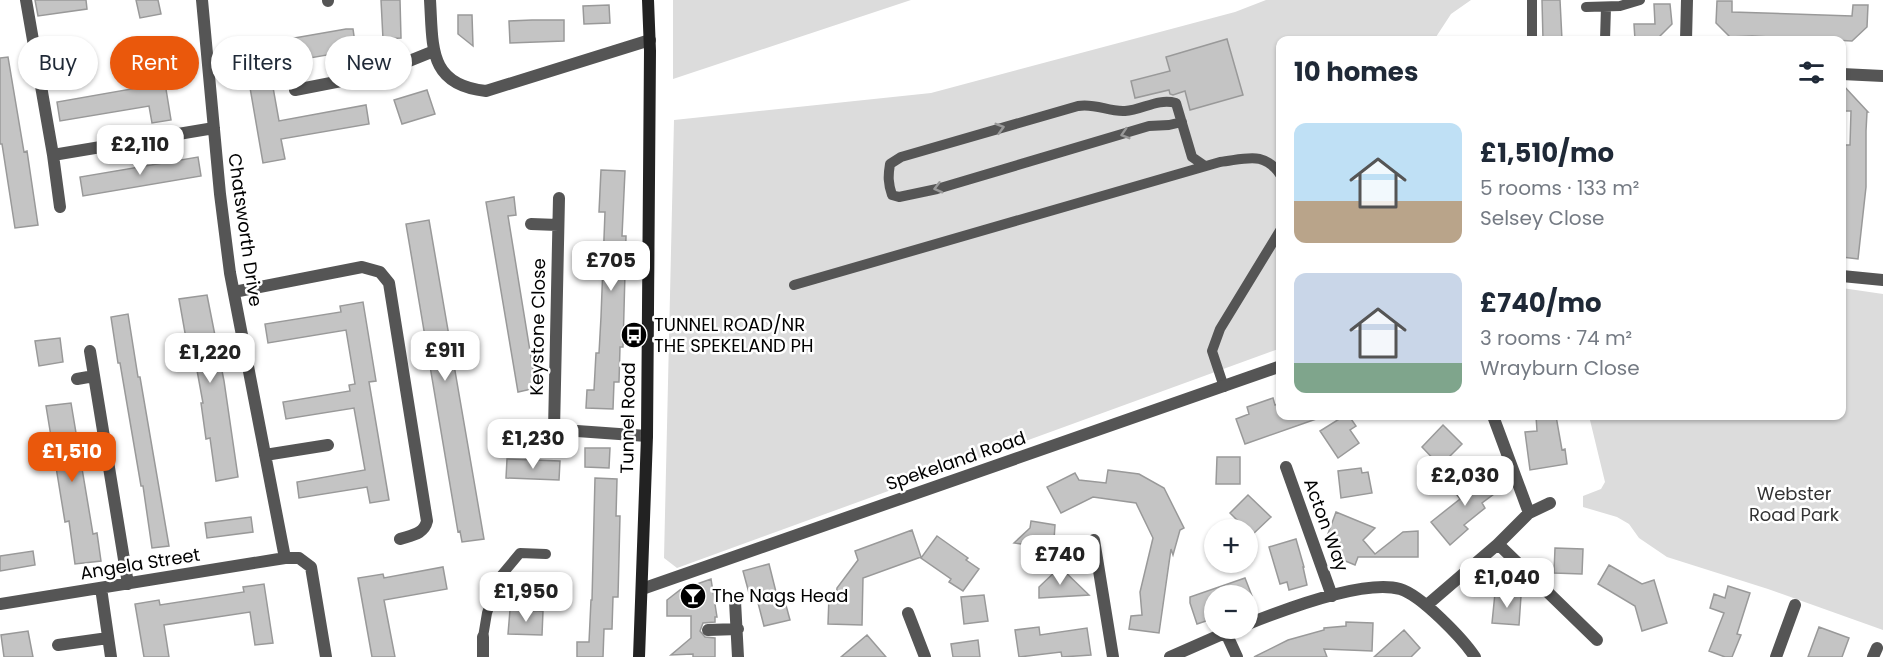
<!DOCTYPE html>
<meta charset="utf-8">
<style>
body{margin:0;font-family:Poppins,sans-serif;background:#f2f2f3;color:#1f2937;height:100vh;display:flex;flex-direction:column;font-size:22px;white-space:nowrap}
*{box-sizing:border-box;margin:0}
p{font-size:20px;color:#747a83}
.icon{flex:none;width:33px;height:33px;fill:none;stroke:currentColor;stroke-width:2;stroke-linecap:round;stroke-linejoin:round}
.map{position:relative;flex:1;overflow:hidden}
.panel{position:absolute;left:1276px;top:36px;width:570px;height:384px;display:flex;flex-direction:column;background:#fff;border-radius:12px;box-shadow:0 2px 4px #0004}
.panel>*{flex:none}
.guide{position:absolute;left:18px;top:36px;width:570px;height:54px;display:flex;gap:12px}
.buttons{position:absolute;left:1204px;top:519px;display:grid;gap:12px}
.buttons a{display:grid;place-items:center;width:54px;height:54px;border-radius:50%;background:#fff;box-shadow:0 2px 4px #0004;font-size:30px}
.price{position:absolute;translate:-50% -51px;padding:0 14px;border-radius:12px;background:#fff;color:#222;font-size:20px;line-height:39px;filter:drop-shadow(0 2px 3px #0008)}
.price::after{content:'';position:absolute;left:50%;top:36px;width:18px;height:14px;margin-left:-9px;background:inherit;clip-path:polygon(0 0,100% 0,50% 100%)}
.price.current{background:#ea580c;color:#fff}
ul{padding:0;list-style:none}
li{display:flex;align-items:center;gap:18px;height:150px;padding:0 18px}
li span{display:grid;place-items:center;flex:none;width:168px;height:120px;border-radius:12px;color:#555}
li>.icon{margin-inline-start:auto}
span .icon{width:72px;height:72px;fill:#fffc;stroke-width:1}
li b{font-size:26px}
h2{display:flex;justify-content:space-between;align-items:center;height:72px;padding:0 18px;font-size:26px}
.pill{padding:0 21px;border-radius:27px;background:#fff;box-shadow:0 2px 4px #0004;font-size:21px;line-height:54px}
.pill.current{background:#ea580c;color:#fff}
.map>svg:first-child{display:block}
.green{fill:#dcdcdc}
.building{fill:#c4c4c4;stroke:#999;stroke-width:1.5}
.lines{fill:none;stroke-linecap:round;stroke-linejoin:round}
.service{stroke:#555;stroke-width:10}
.minor{stroke:#555;stroke-width:12}
.secondary{stroke:#222;stroke-width:12}
.oneway{stroke:#999}
.labels{text-anchor:middle;stroke-width:5;stroke-linejoin:round;paint-order:stroke}
.street-label{font-size:18px;fill:#000;stroke:#fff}
.poi-label{font-size:18px;fill:#000;stroke:#fff;text-anchor:start}
.park-label{font-size:18px;fill:#333;stroke:#fff}
</style>
<div class="map">
<svg width="1883" height="657" viewBox="0 0 1883 657">
<rect width="100%" height="100%" fill="#fff"/>
<path class="green" d="M673,0H911L673,79Z
M1266,0H1471L1451,14L1434,40H1281V348L677,568L664,558L674,120L931,93L1235,12Z
M1842,288L1883,294V630L1768,589L1667,557L1639,538L1629,524L1617,517L1583,507V496L1601,489L1605,482L1589,416H1842Z"/>
<path class="building" d="M35,0H86L87,9L38,16Z
M136,0H158L161,14L140,18Z
M381,0H400L401,38L383,39Z
M1542,0H1560L1562,40H1543Z
M1717,1H1732V12L1852,16L1853,5H1868L1867,27L1852,41L1752,36L1730,37L1716,23Z
M1654,4H1670L1672,24L1656,40H1635L1634,24H1655Z
M609,5L610,23L584,24L583,6Z
M458,15H472L473,46L458,34Z
M532,20H564V41L510,43L509,21Z
M346,29H353L356,50L269,65L279,121L366,105L369,124L281,139L285,159L263,163L243,47Z
M1227,39L1243,95L1190,110L1185,91L1173,95L1170,94L1169,90L1135,98L1131,81L1170,71L1166,57Z
M8,57L24,152L27,151L38,225L15,228L2,144H0V58Z
M165,83L171,120L152,123L149,106L60,121L57,102Z
M1842,84L1868,112H1867L1866,131V187L1858,259L1842,257V145H1850L1851,111H1842Z
M427,90L435,114L402,124L394,100Z
M198,157L201,176L83,196L80,177Z
M601,170L625,171L622,236H626L623,347H620L619,382H614L613,409L586,408L587,390H594L596,353H599L601,317L605,212H599Z
M514,197L516,215L508,216L536,388L518,392L486,202Z
M429,220L484,539L462,542L460,531L458,532L406,224Z
M207,295L224,381L238,477L216,481L210,438L206,439L201,403H203L192,343L187,344L179,299Z
M363,302L376,381L369,382L389,500L370,503L367,487L299,498L297,482L365,470L354,408L286,419L283,402L350,391L349,385L355,384L346,330L268,343L265,324L341,312L340,306Z
M128,314L138,377H140L169,546L152,548L143,486H141L120,363H118L111,317Z
M60,338L63,362L39,366L35,341Z
M1273,398L1275,405L1281,403V416H1318L1319,418L1245,444L1236,419L1249,414L1247,407Z
M71,403L93,534L97,533L101,561L75,564L69,521L65,522L46,406Z
M1344,416H1349L1356,426L1350,430L1359,443L1338,458L1320,431Z
M1536,416H1556L1562,450L1565,449L1567,464L1530,470L1525,432L1537,431Z
M1443,425L1462,444L1440,466L1422,447Z
M585,448H610L609,468L585,467Z
M1217,457H1240V484H1216Z
M507,459L560,461L559,480L506,478Z
M1361,468L1362,473L1368,472L1372,493L1341,498L1338,471Z
M1108,470L1139,474L1164,488L1184,528L1180,530L1173,555L1171,549L1159,633L1129,629L1131,616L1142,615L1140,592L1153,538L1136,503L1093,497L1061,513L1047,487L1075,473L1079,480L1106,483Z
M1482,470L1498,491L1482,503L1485,508L1464,525L1468,529L1450,545L1431,522L1460,499L1454,491Z
M595,478L617,479L616,516H620L618,597H613L612,629H604L603,657H577V642H589L591,600H592Z
M1248,495L1271,517L1252,535L1230,513Z
M1336,512L1375,528L1363,540L1375,554L1403,532L1418,531V557H1358L1355,565L1331,555L1336,543L1326,539Z
M251,517L253,532L207,538L205,523Z
M1031,521L1055,525L1053,555L1027,552L1028,545L1014,543L1030,528Z
M912,530L921,557L863,578L862,625L828,624L829,597H836L837,588L858,560L855,551Z
M937,536L968,558L966,560L979,569L963,591L949,582L951,579L921,558Z
M1296,539L1304,567H1303L1307,585L1289,590L1287,582L1280,584L1269,547Z
M1555,548L1583,549L1582,574L1554,573Z
M33,551L35,565L0,571V556Z
M769,564L778,600L784,598L790,620L764,626L755,591L749,593L743,571Z
M1609,565L1642,584L1654,580L1667,623L1642,631L1635,606L1598,584Z
M443,567L447,589L384,600L395,657H372L358,578L383,574L384,578Z
M1060,567L1089,595L1039,598V587Z
M1245,578L1252,596H1215V618L1197,624L1190,603V597Z
M711,579L717,617H715V622L703,623L700,631L705,637L715,638V657H693V654L671,655L691,638V616H667V600L680,590Z
M264,584L273,643L255,645L250,612L164,625L169,657H144L135,604L159,600L160,605L244,592L243,587Z
M1728,586L1750,593L1737,634L1741,635L1732,657H1725L1709,651L1724,613L1710,608L1714,594L1725,598Z
M1495,593L1521,596L1519,625L1492,623Z
M984,595L988,621L964,624L961,597Z
M510,610L543,611L542,635L508,634Z
M1346,622L1373,623L1372,651L1324,649L1327,657H1254L1288,640L1324,630V628L1346,626Z
M1039,627L1040,635L1087,628L1091,655L1062,657L1061,652L1019,657L1015,630Z
M1819,627L1849,638L1842,657H1808Z
M1404,630L1420,648L1411,657H1374Z
M28,631L33,657H4L1,635Z
M867,635L886,657H841Z
M978,640L980,657H953L951,644Z"/>
<g class="lines">
<path class="service" d="M1532,0V40
M1586,7L1620,6L1640,0
M1605,40L1606,7
M1182,122L1169,125L1149,126L937,189L899,197L892,195C888,183 888,176 890,164L901,157L1078,106C1096,103 1108,112 1125,111C1143,110 1157,98 1176,103L1192,157L1205,166
M794,285L1220,162C1246,159 1265,150 1281,176
M1224,387L1212,351L1220,329L1281,229
M483,637L487,613L500,577L520,553L546,554"/>
<path class="minor" d="M26,0L53,155L60,207
M202,0L220,194L230,273L285,558
M328,0V1
M430,0C433,47 428,85 486,91L650,40
M1686,40L1687,0
M372,49L377,74
M1842,74L1883,76
M295,90L377,74L434,51
M53,155L214,128
M531,224L558,225
M1842,276L1883,280
M234,292L362,267L380,272L389,283L427,521C424,534 412,535 400,539
M90,351L128,584
M77,379L94,376
M1493,416L1529,513
M521,427L647,436
M554,430L559,198
M265,455L328,445
M1286,467L1332,596
M1094,540L1113,657
M1498,544L1597,640
M101,588L111,657
M642,589L1281,366
M735,601L738,657
M0,604L285,558H299L311,567L326,657
M1427,605L1498,544L1529,513L1550,503
M908,613L925,657
M1248,624C1283,610 1364,579 1400,589C1421,595 1463,639 1475,657
M708,630L738,629
M1226,633L1237,657
M483,637V657
M58,645L108,638
M1170,657L1236,628
M1776,657L1795,605
M1873,657L1877,648"/>
<path class="secondary" d="M639,657L647,436L650,51L648,0"/>
</g>
<defs><path id="oneway-chevron" d="M-2-3.5L2.5 0L-2 3.5" fill="none" stroke-width="1.6" stroke-linecap="round" stroke-linejoin="round" transform="scale(1.5)"/></defs>
<g class="oneway">
<use href="#oneway-chevron" transform="translate(1000 128) rotate(-16)"/>
<use href="#oneway-chevron" transform="translate(1125 134) rotate(163)"/>
<use href="#oneway-chevron" transform="translate(938 188) rotate(165)"/>
</g>
<defs>
<symbol id="bus-disc" viewBox="-11 -11 22 22"><circle r="9.5" fill="#000" stroke="#fff"/><path d="M-5-6H5V4H4V6H2V4H-2V6H-4V4H-5ZM-3.5-4V0h7V-4ZM-3.5 1.2v1.5H-2V1.2ZM2 1.2v1.5H3.5V1.2Z" fill="#fff"/></symbol>
<symbol id="bar-disc" viewBox="-11 -11 22 22"><circle r="9.5" fill="#000" stroke="#fff"/><path d="M-6-5H6L.8 .8V4.5H3.5V6h-7V4.5H-.8V.8Z" fill="#fff"/></symbol>
</defs>
<g fill-rule="evenodd">
<use href="#bus-disc" x="619" y="320" width="30" height="30"/>
<use href="#bar-disc" x="678" y="581" width="30" height="30"/>
</g>
<g class="labels">
<g class="street-label">
<text transform="translate(245 230) rotate(82)" y="6">Chatsworth Drive</text>
<text transform="translate(538 327) rotate(-89)" y="6">Keystone Close</text>
<text transform="translate(628 418) rotate(-89)" y="6">Tunnel Road</text>
<text transform="translate(956 461) rotate(-19)" y="6">Spekeland Road</text>
<text transform="translate(1326 525) rotate(70)" y="6">Acton Way</text>
<text transform="translate(140 564) rotate(-9)" y="6">Angela Street</text>
</g>
<g class="poi-label">
<text x="654" y="331">TUNNEL ROAD/NR<tspan x="654" dy="21">THE SPEKELAND PH</tspan></text>
<text x="712" y="602">The Nags Head</text>
</g>
<g class="park-label">
<text x="1794" y="500">Webster<tspan x="1794" dy="21">Road Park</tspan></text>
</g>
</g>
</svg>
<div class="buttons">
<a>+</a>
<a>−</a>
</div>
<b class="price" style="left:140px;top:176px">£2,110</b>
<b class="price" style="left:611px;top:292px">£705</b>
<b class="price" style="left:445px;top:382px">£911</b>
<b class="price" style="left:210px;top:384px">£1,220</b>
<b class="price" style="left:533px;top:470px">£1,230</b>
<b class="price current" style="left:72px;top:483px">£1,510</b>
<b class="price" style="left:1465px;top:507px">£2,030</b>
<b class="price" style="left:1060px;top:586px">£740</b>
<b class="price" style="left:1507px;top:609px">£1,040</b>
<b class="price" style="left:526px;top:623px">£1,950</b>
<div class="guide">
<a class="pill">Buy</a>
<a class="pill current">Rent</a>
<a class="pill">Filters</a>
<a class="pill">New</a>
</div>
<section class="panel">
<h2>10 homes<svg class="icon" aria-label="filters" viewBox="0 0 24 24"><path d="M4 7h16M4 17h16"/><circle cx="9" cy="7" r="2"/><circle cx="15" cy="17" r="2"/></svg></h2>
<ul>
<li><span style="background:linear-gradient(#bfe0f5 65%,#b9a48a 0)"><svg class="icon" aria-label="home" viewBox="0 0 24 24"><path d="M3 11l9-7 9 7M6 9v11h12V9"/></svg></span><div><b>£1,510/mo</b><p>5 rooms · 133 m²</p><p>Selsey Close</p></div></li>
<li><span style="background:linear-gradient(#c9d6e8 75%,#7fa58c 0)"><svg class="icon" aria-label="home" viewBox="0 0 24 24"><path d="M3 11l9-7 9 7M6 9v11h12V9"/></svg></span><div><b>£740/mo</b><p>3 rooms · 74 m²</p><p>Wrayburn Close</p></div></li>
</ul>
</section>
</div>
